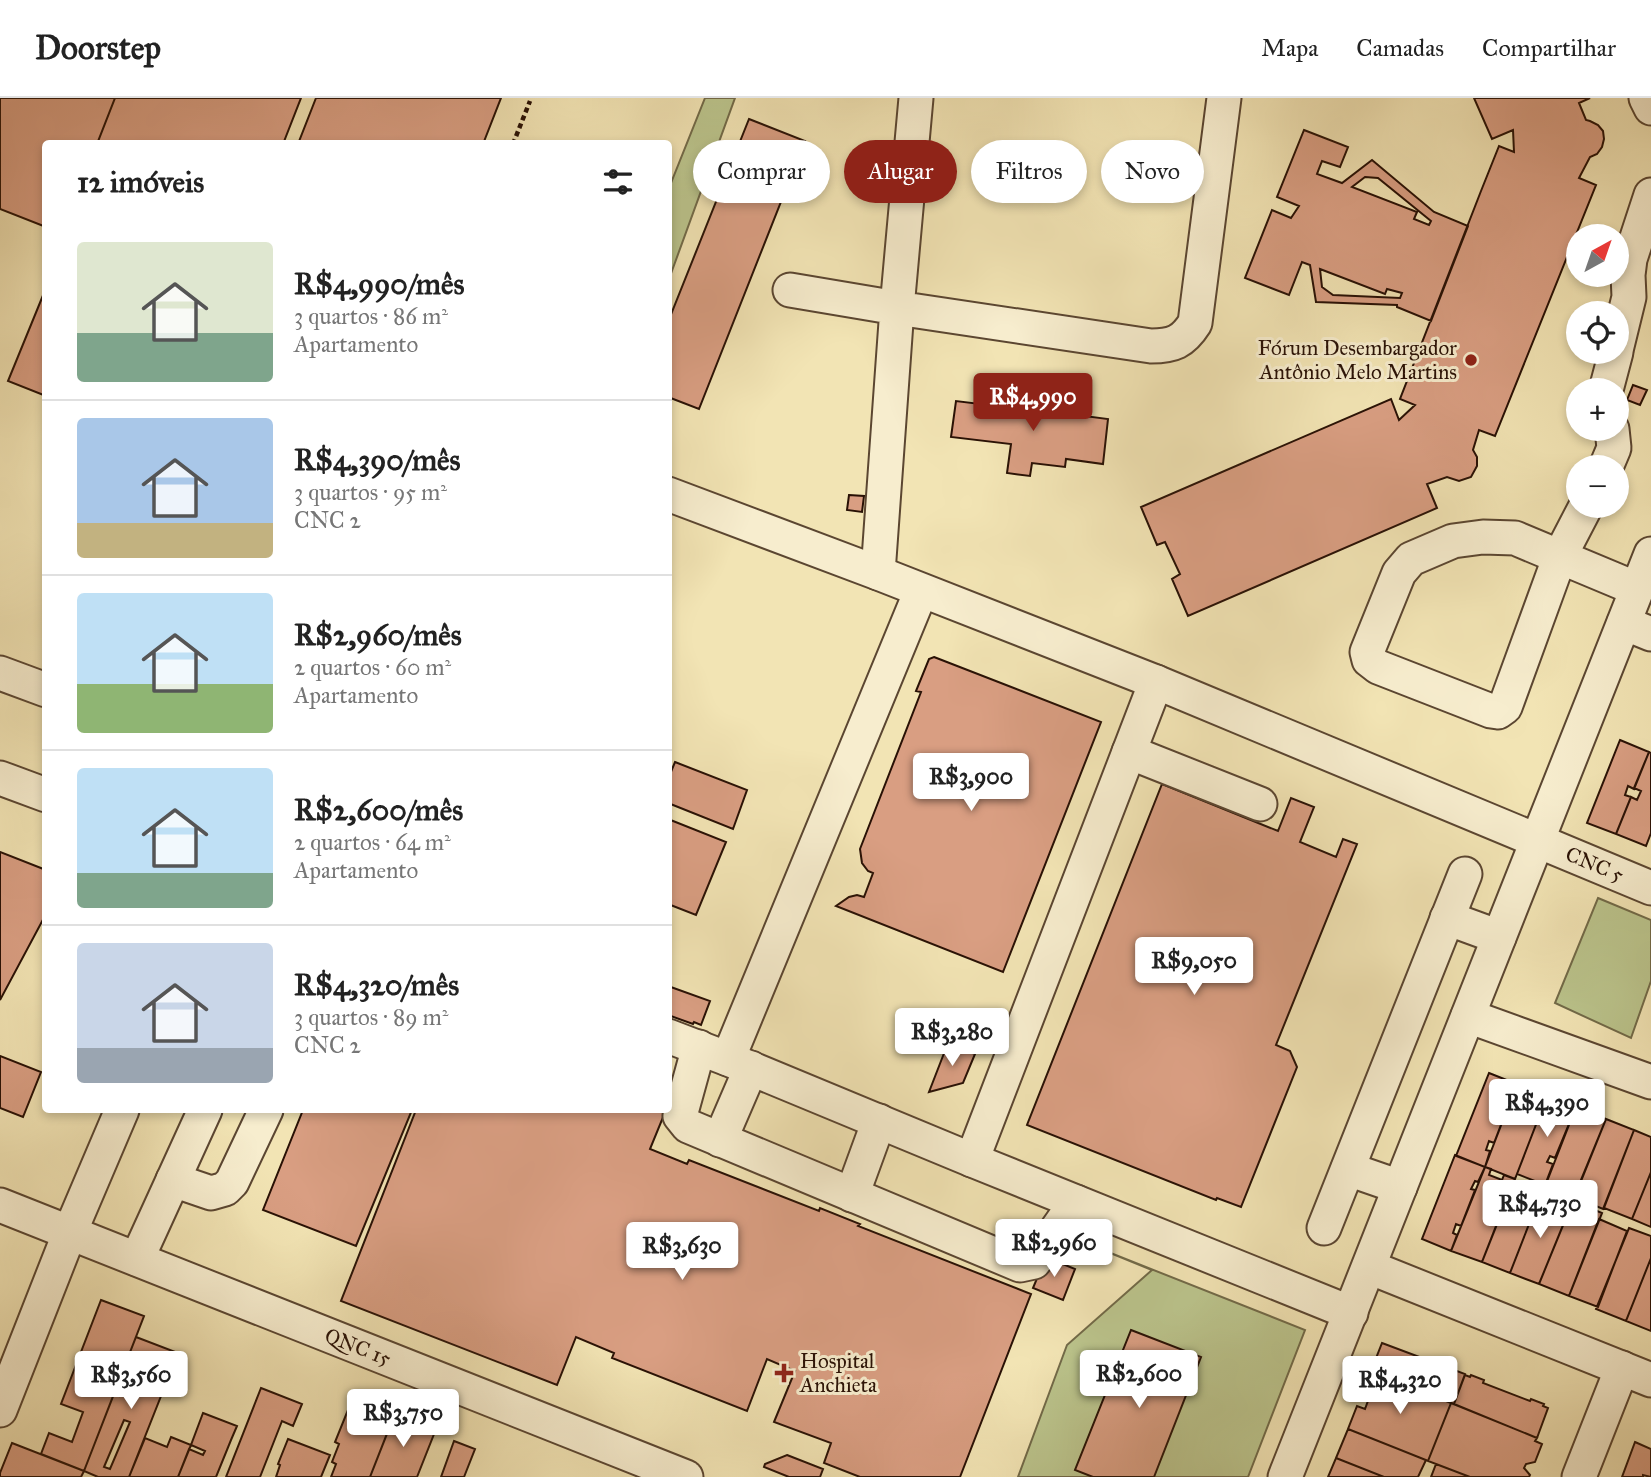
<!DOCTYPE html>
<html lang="pt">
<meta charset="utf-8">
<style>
body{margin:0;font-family:"IM FELL Great Primer",serif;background:#f6f6f6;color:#222;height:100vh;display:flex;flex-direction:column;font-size:26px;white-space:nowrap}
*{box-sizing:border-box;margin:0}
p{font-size:23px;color:#767676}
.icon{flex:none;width:38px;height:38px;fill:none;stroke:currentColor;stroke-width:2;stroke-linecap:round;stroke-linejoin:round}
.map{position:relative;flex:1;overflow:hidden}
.panel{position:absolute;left:42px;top:42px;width:630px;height:973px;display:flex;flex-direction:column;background:#fff;border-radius:7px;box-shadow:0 4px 10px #0003}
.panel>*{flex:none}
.hud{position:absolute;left:693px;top:42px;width:665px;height:63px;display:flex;gap:14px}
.needle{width:46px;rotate:40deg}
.controls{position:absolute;left:1566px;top:126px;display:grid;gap:14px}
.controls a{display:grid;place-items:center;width:63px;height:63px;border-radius:50%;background:#fff;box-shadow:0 4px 10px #0003;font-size:35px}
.price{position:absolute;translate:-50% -60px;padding:0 16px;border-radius:7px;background:#fff;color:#222;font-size:23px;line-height:46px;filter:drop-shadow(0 2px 4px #0008)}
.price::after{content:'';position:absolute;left:50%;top:42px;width:21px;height:16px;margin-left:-10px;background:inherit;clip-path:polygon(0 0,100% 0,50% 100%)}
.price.current{background:#8f2418;color:#fff}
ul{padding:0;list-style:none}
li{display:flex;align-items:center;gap:21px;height:175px;padding:0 35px}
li+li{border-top:2px solid #e0e0e0}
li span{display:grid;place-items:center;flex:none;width:196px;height:140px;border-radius:7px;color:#555}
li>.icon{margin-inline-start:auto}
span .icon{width:84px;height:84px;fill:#fffc;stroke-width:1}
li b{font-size:30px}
h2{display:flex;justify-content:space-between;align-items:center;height:84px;padding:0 35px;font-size:30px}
.chip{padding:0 24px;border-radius:32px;background:#fff;box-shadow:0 4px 10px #0003;font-size:24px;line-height:63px}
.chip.current{background:#8f2418;color:#fff}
header{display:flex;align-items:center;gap:42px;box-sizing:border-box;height:98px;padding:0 35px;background:#fff;border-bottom:2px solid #e0e0e0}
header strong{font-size:33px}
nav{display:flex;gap:38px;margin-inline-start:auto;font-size:24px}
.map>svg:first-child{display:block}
.green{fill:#bbc48c;stroke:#726a48;stroke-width:2}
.building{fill:#d99e82;stroke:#291105;stroke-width:2;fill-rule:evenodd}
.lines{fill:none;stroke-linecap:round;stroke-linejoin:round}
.minor-casing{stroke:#5b4631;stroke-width:37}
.path{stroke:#291105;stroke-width:4.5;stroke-dasharray:5 3.5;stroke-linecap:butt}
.minor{stroke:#f7edce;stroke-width:33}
.poi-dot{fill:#8f2418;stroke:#f7edce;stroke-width:2.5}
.labels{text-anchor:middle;stroke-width:6;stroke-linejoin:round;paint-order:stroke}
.poi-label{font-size:21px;fill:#291105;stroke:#f7edce;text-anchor:end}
.street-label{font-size:21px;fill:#291105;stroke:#f7edce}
</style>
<header>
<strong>Doorstep</strong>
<nav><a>Mapa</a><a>Camadas</a><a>Compartilhar</a></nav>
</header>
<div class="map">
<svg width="1651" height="1379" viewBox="0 0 1651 1379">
<rect width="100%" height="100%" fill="#f2e4b4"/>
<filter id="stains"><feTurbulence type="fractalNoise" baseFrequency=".00286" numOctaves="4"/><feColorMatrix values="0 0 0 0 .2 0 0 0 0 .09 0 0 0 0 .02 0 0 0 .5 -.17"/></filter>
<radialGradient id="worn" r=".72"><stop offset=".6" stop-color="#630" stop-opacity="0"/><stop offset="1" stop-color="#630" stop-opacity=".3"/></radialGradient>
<path class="green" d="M705,0H735L669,181V90Z
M1598,800L1651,822V883L1631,940L1555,905Z
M1103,1152L1305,1232L1248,1379H1018L1067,1247L1152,1172Z"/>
<path class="building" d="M0,0H115L97,46H46V129L0,111Z
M115,0H301L283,46H97Z
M316,0H501L483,46H298Z
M1474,0H1590L1579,5L1586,22L1590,23L1598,27L1603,33L1604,41L1602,49L1597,56L1590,59L1579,80L1596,87L1495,338L1479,332L1473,352L1477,359V368L1471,379L1459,383L1447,379L1427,386L1437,410L1188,518L1172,481L1180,476L1165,444L1157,447L1141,409L1391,301L1399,322L1415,307L1400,301L1481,93L1499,48L1514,54L1513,32L1492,41Z
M749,21L805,43L699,311L668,299V224Z
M1304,32L1348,49L1340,69L1322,63L1317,76L1342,85L1372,62L1434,114L1468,128L1431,223L1397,209V207L1316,204L1310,167L1302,164L1289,197L1245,180L1272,112L1291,120L1299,108L1277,99ZM1365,79L1378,80L1431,123L1429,127L1414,121L1417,114L1352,89ZM1320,171L1385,196L1387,191L1402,195L1400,200L1333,197L1322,189Z
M46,190V298L8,283Z
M1633,287L1647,292L1640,307L1627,302Z
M997,300L1062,308L1061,315L1108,321L1103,366L1066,361L1065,369L1032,365L1030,378L1007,375L1011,346L951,339L956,303L996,308Z
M849,397L864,398L862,414L847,412Z
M934,559L1101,624L1003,874L836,808L849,799L857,797L864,799L873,775L868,773L862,765L860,751L921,594L916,593L929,561Z
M1620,642L1649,654L1634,691L1628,688L1625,697L1631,699L1616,736L1587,725Z
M1649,654L1651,655V735L1646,748L1616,736L1631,699L1637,702L1641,693L1634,690Z
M675,664L747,692L733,731L668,705V681Z
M1162,686L1278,733L1291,700L1314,709L1300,744L1336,759L1343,741L1357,746L1276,947L1290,953L1297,969L1241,1109L1217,1100L1216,1102L1027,1027Z
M668,721L726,744L696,817L668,806Z
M0,754L46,772V816L0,902Z
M668,888L710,903L701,927L694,924L693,926L668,917Z
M948,945L975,956L963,985L929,994Z
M0,958L41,974L23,1019L0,1010Z
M1489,975L1517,986L1512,1001L1507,999L1503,1009L1507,1011L1494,1045L1489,1043L1486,1052L1490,1053L1485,1069L1456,1058Z
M1517,986L1547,998L1515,1081L1485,1069Z
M1551,995L1559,998L1558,1002L1564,1004L1565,1000L1573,1004L1572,1007L1576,1009L1555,1060L1550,1058L1547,1064L1553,1066L1545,1087L1517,1076L1547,998L1550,999Z
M1576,1009L1606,1021L1573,1103L1556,1097L1558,1091L1546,1086Z
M303,1012H412L356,1148L263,1112Z
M416,1012H666L650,1051L687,1066L689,1062L819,1113L820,1110L860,1126L858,1128L1031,1196L960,1379H860L824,1365L831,1345L774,1324L795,1273L767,1261L747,1313L612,1260L614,1255L576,1239L557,1287L341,1203Z
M1606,1021L1634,1032L1603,1111L1574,1099Z
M1634,1032L1651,1039V1074L1632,1121L1604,1110Z
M1455,1057L1485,1069L1478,1084L1475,1083L1471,1091L1475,1092L1461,1128L1456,1126L1453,1135L1457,1137L1451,1153L1422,1141Z
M1485,1069L1491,1071L1489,1077L1502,1082L1504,1077L1515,1081L1482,1164L1451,1153Z
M1651,1074V1129L1632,1121Z
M1512,1087L1540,1098L1510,1175L1482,1164Z
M1540,1098L1570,1110L1539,1186L1510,1175Z
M1573,1103L1602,1115L1569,1198L1539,1186Z
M1599,1121L1627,1133L1598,1209L1569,1198Z
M1629,1130L1651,1138V1160L1626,1223L1596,1211Z
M1046,1159L1075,1171L1063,1202L1033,1190Z
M1651,1160V1233L1626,1223Z
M101,1202L144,1218L84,1373L41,1356L49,1335L72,1344L83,1314L61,1306Z
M1131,1232L1201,1259L1154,1379H1093L1075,1372Z
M136,1239L178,1255L129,1379H98L84,1373L114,1296L119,1298L132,1264L127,1262ZM124,1322L130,1324L110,1371L104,1369Z
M1382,1245L1465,1276L1454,1306L1371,1273Z
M1371,1273L1451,1305L1428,1363L1348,1331L1357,1308L1365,1311L1369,1300L1361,1297Z
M1465,1277L1470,1279L1471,1277L1484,1282L1483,1285L1530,1303L1531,1301L1544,1306L1543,1308L1548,1310L1537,1340L1454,1306Z
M261,1290L302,1306L293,1328L282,1323L260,1379H226Z
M352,1302L394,1318L370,1379H331L336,1366L332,1364L339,1346L335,1344Z
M1451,1305L1537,1340L1535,1343L1542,1346L1535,1364L1526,1366L1524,1370L1530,1377L1529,1379H1470L1428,1363Z
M203,1315L237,1328L231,1342L216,1379H178L189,1351L203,1357L205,1353L191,1347Z
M395,1315L436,1331L417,1379H370Z
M1348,1331L1426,1362L1418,1379H1384L1336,1360Z
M171,1339L191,1347L178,1379H129L145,1340L167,1349Z
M288,1341L330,1357L321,1379H276L280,1367L278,1366Z
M454,1343L475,1351L464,1379H441Z
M1635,1344L1651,1351V1379L1643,1377V1379H1622Z
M12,1345L84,1373L81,1379H0V1375Z
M787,1357L823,1371L820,1379H789L764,1369L765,1366Z
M1336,1360L1384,1379H1328Z
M1436,1366L1470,1379H1431Z"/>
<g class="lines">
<defs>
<g id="minor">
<path d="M916,0L897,210L1151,248C1173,248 1183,244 1195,225L1224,0"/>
<path d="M1646,0L1651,10"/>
<path d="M790,192L897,210L878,475"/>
<path d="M1617,248L1629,199L1628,177L1630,161L1651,97"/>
<path d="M1606,292L1616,254"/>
<path d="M1606,369L1614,350L1612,331"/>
<path id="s1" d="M668,396L878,475L1156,584L1651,790"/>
<path d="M1586,408L1560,458L1505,609L1498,614L1491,613L1378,569L1369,562L1367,554L1399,475L1411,461L1453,443L1483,439L1515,440L1637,491"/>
<path d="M1624,525L1651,536"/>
<path d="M0,575L46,592"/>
<path d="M1129,654L1260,706"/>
<path d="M0,680L46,697"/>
<path d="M1447,820L1499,839"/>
<path d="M1468,918L1651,984"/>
<path d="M668,938L728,961L972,1062L1351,1215"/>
<path d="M699,949L680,1018L688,1028L1020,1167L1034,1164L1076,1104"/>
<path d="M728,961L921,493"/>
<path d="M720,1042L751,970"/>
<path d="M972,1062L1156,584"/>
<path d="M1348,1071L1400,1089"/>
<path d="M173,1082L211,1095L225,1091L232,1084L266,1012"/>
<path d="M852,1097L879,1023"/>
<path id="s2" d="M0,1107L686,1379"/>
<path d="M1324,1130L1465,776"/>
<path d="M137,1161L205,1012"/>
<path d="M1369,1169L1651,1282"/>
<path d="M0,1312L70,1134L122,1012"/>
<path d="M1285,1379L1651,456"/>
<path d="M1579,1379L1622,1270"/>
</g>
</defs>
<use href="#minor" class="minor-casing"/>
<path class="path" d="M513,46L530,3"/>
<use href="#minor" class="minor"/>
</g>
<g class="poi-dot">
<circle cx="1471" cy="262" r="7"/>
<path d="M780.5 1264.5h7v7h7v7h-7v7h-7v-7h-7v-7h7z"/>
</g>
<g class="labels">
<g class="poi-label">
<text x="1457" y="257">Fórum Desembargador<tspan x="1457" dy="24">Antônio Melo Martins</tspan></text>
<text x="800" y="1270" text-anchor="start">Hospital<tspan x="800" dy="24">Anchieta</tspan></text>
</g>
<g class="street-label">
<text dy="7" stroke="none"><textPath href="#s1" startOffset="998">CNC 5</textPath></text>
<text dy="7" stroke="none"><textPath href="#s2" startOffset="385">QNC 15</textPath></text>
</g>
</g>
<rect width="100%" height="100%" filter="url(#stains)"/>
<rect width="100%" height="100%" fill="url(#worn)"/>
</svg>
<div class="controls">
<a><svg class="needle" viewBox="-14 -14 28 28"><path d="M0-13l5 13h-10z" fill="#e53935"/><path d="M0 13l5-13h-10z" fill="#767676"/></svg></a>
<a><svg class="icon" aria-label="locate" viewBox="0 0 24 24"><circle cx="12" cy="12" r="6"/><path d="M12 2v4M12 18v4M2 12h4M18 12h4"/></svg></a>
<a>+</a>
<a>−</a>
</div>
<b class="price current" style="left:1033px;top:335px">R$4,990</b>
<b class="price" style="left:971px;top:715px">R$3,900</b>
<b class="price" style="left:1194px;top:899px">R$9,050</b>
<b class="price" style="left:952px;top:970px">R$3,280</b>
<b class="price" style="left:1547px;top:1041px">R$4,390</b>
<b class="price" style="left:1540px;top:1142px">R$4,730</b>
<b class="price" style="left:1054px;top:1181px">R$2,960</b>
<b class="price" style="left:682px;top:1184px">R$3,630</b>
<b class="price" style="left:1139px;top:1312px">R$2,600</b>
<b class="price" style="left:131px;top:1313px">R$3,560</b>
<b class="price" style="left:1400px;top:1318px">R$4,320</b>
<b class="price" style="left:403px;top:1351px">R$3,750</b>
<div class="hud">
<a class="chip">Comprar</a>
<a class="chip current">Alugar</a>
<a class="chip">Filtros</a>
<a class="chip">Novo</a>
</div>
<section class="panel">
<h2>12 imóveis<svg class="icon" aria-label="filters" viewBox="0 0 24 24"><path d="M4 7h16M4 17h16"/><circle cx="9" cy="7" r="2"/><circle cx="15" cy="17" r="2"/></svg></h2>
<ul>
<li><span style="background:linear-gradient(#dfe7d0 65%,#7fa58c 0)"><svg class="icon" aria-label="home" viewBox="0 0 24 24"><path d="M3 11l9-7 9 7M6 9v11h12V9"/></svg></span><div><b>R$4,990/mês</b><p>3 quartos · 86 m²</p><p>Apartamento</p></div></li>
<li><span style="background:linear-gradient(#a9c7e8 75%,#c2b280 0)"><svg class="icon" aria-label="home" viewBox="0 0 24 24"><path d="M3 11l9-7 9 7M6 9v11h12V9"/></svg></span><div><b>R$4,390/mês</b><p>3 quartos · 95 m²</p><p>CNC 2</p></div></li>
<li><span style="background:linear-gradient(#bfe0f5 65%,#8fb573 0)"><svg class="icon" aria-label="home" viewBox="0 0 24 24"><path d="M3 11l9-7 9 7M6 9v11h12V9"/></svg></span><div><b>R$2,960/mês</b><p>2 quartos · 60 m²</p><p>Apartamento</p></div></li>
<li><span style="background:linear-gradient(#bfe0f5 75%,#7fa58c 0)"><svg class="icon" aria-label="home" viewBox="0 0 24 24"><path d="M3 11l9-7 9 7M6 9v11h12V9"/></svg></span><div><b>R$2,600/mês</b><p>2 quartos · 64 m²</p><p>Apartamento</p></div></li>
<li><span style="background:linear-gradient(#c9d6e8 75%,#9aa5b1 0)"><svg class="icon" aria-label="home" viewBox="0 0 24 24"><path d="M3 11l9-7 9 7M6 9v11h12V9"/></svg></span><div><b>R$4,320/mês</b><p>3 quartos · 89 m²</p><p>CNC 2</p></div></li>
</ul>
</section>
</div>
